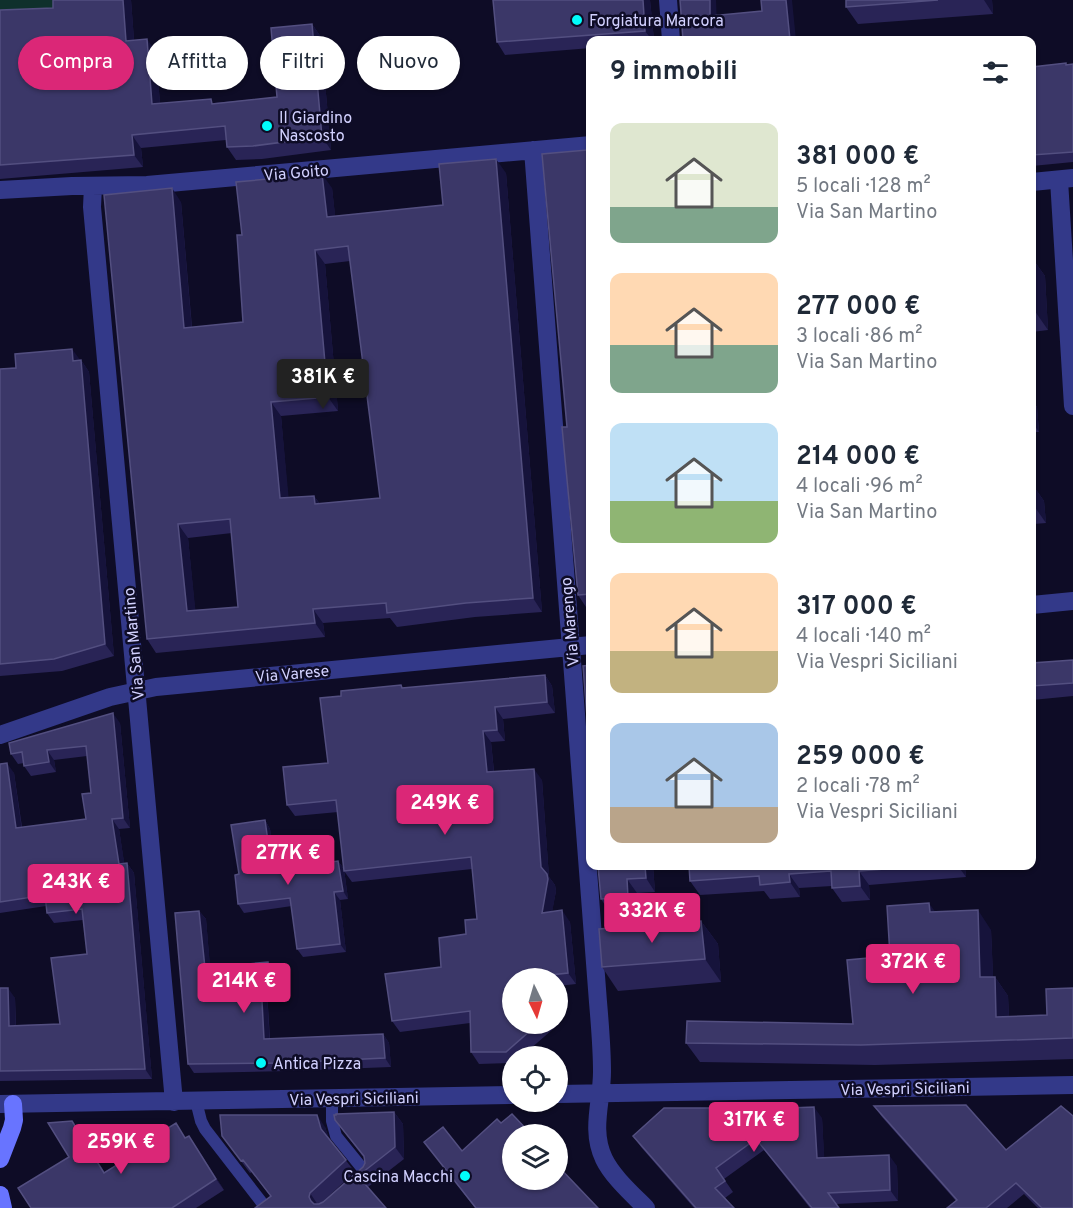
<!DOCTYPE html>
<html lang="it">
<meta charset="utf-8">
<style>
body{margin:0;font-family:Overpass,sans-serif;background:#f2f2f3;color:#1f2937;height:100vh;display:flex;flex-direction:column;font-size:22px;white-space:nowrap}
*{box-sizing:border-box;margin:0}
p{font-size:20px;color:#747a83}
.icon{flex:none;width:33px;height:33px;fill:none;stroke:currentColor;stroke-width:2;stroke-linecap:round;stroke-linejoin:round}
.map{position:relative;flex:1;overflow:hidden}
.drawer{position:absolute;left:586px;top:36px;width:450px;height:834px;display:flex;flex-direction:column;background:#fff;border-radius:12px;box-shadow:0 2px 4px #0004}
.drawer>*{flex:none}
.guide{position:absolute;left:18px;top:36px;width:478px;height:54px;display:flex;gap:12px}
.needle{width:39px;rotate:175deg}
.tools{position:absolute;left:502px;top:968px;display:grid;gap:12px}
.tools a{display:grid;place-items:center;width:66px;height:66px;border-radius:50%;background:#fff;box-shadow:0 2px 4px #0004;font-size:30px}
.price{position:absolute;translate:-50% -51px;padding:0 14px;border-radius:6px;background:#db2777;color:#fff;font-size:20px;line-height:39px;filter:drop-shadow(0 2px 3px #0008)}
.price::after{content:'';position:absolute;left:50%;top:36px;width:18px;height:14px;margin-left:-9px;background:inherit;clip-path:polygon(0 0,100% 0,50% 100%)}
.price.on{background:#222;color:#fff}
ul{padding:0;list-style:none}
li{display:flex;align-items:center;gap:18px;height:150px;padding:0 24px}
li span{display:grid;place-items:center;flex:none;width:168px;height:120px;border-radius:12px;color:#555}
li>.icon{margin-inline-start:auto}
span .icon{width:72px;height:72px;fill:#fffc;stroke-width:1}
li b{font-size:26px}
h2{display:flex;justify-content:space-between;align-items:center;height:72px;padding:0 24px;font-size:26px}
.chip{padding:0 21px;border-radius:27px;background:#fff;box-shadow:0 2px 4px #0004;font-size:21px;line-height:54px}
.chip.on{background:#db2777;color:#fff}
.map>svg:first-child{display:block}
.garden{fill:#0f302c}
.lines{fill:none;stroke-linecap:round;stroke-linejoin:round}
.lane{stroke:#333989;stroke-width:12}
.street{stroke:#333989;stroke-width:18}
.secondary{stroke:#6874ff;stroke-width:18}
.wall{fill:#292456;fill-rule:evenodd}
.shaded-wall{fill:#16133b}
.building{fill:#3b3768;stroke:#534f80;stroke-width:1.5;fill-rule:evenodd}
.poi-dot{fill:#00fcfb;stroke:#0e0c26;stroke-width:2}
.labels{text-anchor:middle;stroke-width:5;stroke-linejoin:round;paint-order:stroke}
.poi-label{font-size:16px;fill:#d2d1ff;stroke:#0e0c26;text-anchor:start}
.street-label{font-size:16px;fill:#d2d1ff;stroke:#0e0c26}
</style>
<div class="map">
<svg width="1073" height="1208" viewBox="0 0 1073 1208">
<rect width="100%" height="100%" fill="#0e0c26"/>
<path class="garden" d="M0,0H61L62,21L0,23Z"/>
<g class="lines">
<path class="lane" d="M332,1099V1121L336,1136L366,1173L359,1179
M196,1101L201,1121L205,1129L266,1208"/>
<path class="street" d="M668,0L671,40
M533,150L598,1002C600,1025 602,1049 602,1072C602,1101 590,1130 604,1159C612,1176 632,1194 646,1208
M1059,180L1073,406
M1032,182L1073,178
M93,186L92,207L174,1102
M0,190L72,186L147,185L591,145
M1032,605L1073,601
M0,735L110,697L156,687L591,645
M558,1094L1073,1085
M0,1104L513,1095"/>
<path class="secondary" d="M0,1159L12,1128L14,1120L13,1104
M0,1195L3,1208"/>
</g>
<path class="wall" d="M53,0H131L134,40L156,52L160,104L214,103L277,97L312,24L321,37L331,150L262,159L236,160L227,147L226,140L141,148L143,167L0,179V10L53,8Z
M650,0L654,40H591V48L505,55L497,42Z
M846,0H992L993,14L858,24L846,7Z
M1066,63L1067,65L1073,64V162L1032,166V67Z
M587,150L591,156V610H588L578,595Z
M506,173L542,612L475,617L397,627L390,618L323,623L325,637L156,653L147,639L181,202L192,327L243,322L242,235L332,188L335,216L443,205ZM350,261L380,498L320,504L314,496L288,497L281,416L338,411L325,264ZM232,533L238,607L195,610L188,538Z
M1032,258L1045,276L1048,330L1032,332Z
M81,360L89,372L114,656L62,671L0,676V369Z
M1032,400L1037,407L1039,432H1032Z
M1032,484L1044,501L1046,523L1034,524L1035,543H1032Z
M1073,660V696L1032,700V663Z
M545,675L552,686L555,713L503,719L505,741L491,742L494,771L542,780L549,877L555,885L556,891L552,911L570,922L576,984L558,986V978H513V1023H558V1020L560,1023L522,1056H513V1063L479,1064L471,1052L470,1023L400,1032L392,1021L441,967L466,934L477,919L472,869L352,882L344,871L338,812L295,816L287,805L328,763L341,696L403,688Z
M120,723L130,828L119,829L124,863H127L134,873L152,1079L0,1081V988L15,998L16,1025L60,1024L87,954L83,920L54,923L47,913L46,906L0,913V764L14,773L22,827L86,819L91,793L87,756L54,760L56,772L31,776L24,766V763L18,764L11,754Z
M265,820L270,829L276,869L338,861L344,869L348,899L340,900L346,952L303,957L297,949L292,906L244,913L238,904L239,874Z
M598,866H653L655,892L637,893L638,911L611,914L601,899Z
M689,866H965L966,877L869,885L870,900L842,902L832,888V886L799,888L800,897L770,899L764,891L700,895L690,881Z
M199,911L206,919L210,968L274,970L276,990L267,991L270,1039L383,1034L389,1043L391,1067L288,1071L194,1073L188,1064Z
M935,912L991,930L993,977H995L1008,996L1009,1017L1047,1015L1073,988V1059L875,1065L700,1062L686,1043L853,1024L890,956Z
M701,921L718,944L721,982L618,991L602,967Z
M874,1106L1006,1150L1073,1208H1038L1024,1194L1007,1208H947L956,1201L882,1117Z
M732,1110L822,1118L824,1158L897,1166L898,1201L836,1204L839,1208H810L764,1150L724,1179L733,1192L725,1198L734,1208H694L641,1147L633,1136Z
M394,1112L403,1124L404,1159L368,1187L386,1208H255L271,1197L252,1172L250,1173L222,1136L325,1127L329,1139L355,1172L320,1204L323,1202L363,1167L365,1163L364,1158L335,1120Z
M72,1121L105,1173L189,1136L224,1190L196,1208H31L69,1157Z
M513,1134L598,1208H475L424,1142L462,1151Z"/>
<path class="shaded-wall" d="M123,0H131L135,53L126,41Z
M643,0H650L654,40H652L645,31Z
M710,0H716L717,26L710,16Z
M786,0H792L796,40H790Z
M984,0H992L993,14Z
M312,24L321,37L331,150L322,137Z
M147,39L156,52L161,117L152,104Z
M132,135L141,148L143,167L134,155Z
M587,150L591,156V189Z
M496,159L506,173L542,612L533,598Z
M322,174L332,188L337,231L327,217Z
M172,188L181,202L193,342L184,328Z
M315,250L325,264L338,411L328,397Z
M1032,258L1045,276L1048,330L1032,307Z
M72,349L81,361H73Z
M81,360L89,372L114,656L105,644Z
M1032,400L1037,407L1039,432L1032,422Z
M271,402L281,416L290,512L280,498Z
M1032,484L1044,501L1046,523L1032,503Z
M314,496L324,510L315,504Z
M1032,522L1034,524L1035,543L1032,539Z
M178,524L188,538L197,625L187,611Z
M313,609L323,623L325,637L315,623Z
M545,675L552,686L555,713L547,702Z
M495,707L503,719L505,741L497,730Z
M113,713L120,723L130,828L123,818Z
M483,731L491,742L495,783L487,772Z
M47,750L54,760L56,772L49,762Z
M7,763L14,773L23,838L16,828Z
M534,769L542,780L549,877L555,885L556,891L550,924L542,913L541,867Z
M112,819L119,829L126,874L119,864Z
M265,820L270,829L278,878L272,870Z
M338,861L344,869L348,899L343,891Z
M127,863L134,873L152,1079L145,1069Z
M645,866H653L655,892L646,878Z
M958,866H965L966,877Z
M859,871L869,885L870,900L860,886Z
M789,874L799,888L800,897L790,882Z
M627,879L637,893L638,911L628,897Z
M334,892L340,900L346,952L340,944Z
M929,903L943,923L930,912Z
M562,910L570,922L576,984L568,973Z
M978,910L991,930L994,997L980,977Z
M199,911L206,919L211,977L205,968Z
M701,921L718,944L721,982L705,959Z
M268,962L274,970L276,990L270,981Z
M995,977L1008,996L1010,1037L996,1017Z
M261,982L267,991L270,1048L264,1039Z
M8,988L15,998L16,1036L9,1026Z
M383,1034L389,1043L391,1067L385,1058Z
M814,1107L822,1118L825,1169L817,1158Z
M394,1112L403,1124L404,1159L395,1147Z
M317,1115L325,1127L330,1141L321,1129Z
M189,1136L196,1146L224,1190L216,1179Z
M889,1155L897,1166L898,1201L890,1190Z
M310,1193L318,1205V1208L311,1201L309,1197Z"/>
<path class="building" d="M53,0H123L126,41L147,39L152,104L211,99L212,104L277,97L271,28L312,24L322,137L253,146L227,147L225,126L132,135L134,155L0,165V10L53,8Z
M493,0H643L645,31L497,42Z
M680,0H710V16L762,11L761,0H786L790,40H683Z
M846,0H938L846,7Z
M1066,63V65L1073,64V152L1032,155V67Z
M587,150L591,189V594L578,595L562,427H567L542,154Z
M496,159L533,598L466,603L387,613L386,603L313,609L315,623L147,639L104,195L172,188L184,328L243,322L237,235H242L236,182L322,174L327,217L443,205L439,164ZM348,246L380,498L315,504L314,496L280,498L271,402L328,397L315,250ZM230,519L238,607L187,611L178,524Z
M72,349L73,361L81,360L105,644L54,659L0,664V369L16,368L15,354Z
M1073,660V683L1032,686V663Z
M591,665V769L583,666Z
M545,675L547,702L495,707L497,730L483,731L487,772L534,769L541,867L547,874L548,879L542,913L562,910L568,973L522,978H513V1023H539L506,1052H471L470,1011L392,1021L385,974L441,967L439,938L466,934L465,920L477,919L471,857L344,871L336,800L287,805L283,767L328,763L320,698L341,696V691L401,685L402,688Z
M113,713L123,818L112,819L119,864L127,863L145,1069L0,1071V988H8L9,1026L60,1024L51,958L87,954L82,909L47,913L45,895L0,902V764L7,763L16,828L86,819L82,794L91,793L86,746L47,750L49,762L24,766L22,752L11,754L9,743Z
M265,820L272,870L338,861L343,891L334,892L340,944L297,949L290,898L238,904L235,875L239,874L231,825Z
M598,866H645L646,878L627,879L628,897L601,899Z
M689,866H924L859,871L860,886L832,888L831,871L789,874L790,882L760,885L759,876L690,881Z
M929,903L930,912L978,910L980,977H995L996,1017L1047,1015L1046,989L1073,988V1038L861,1045L686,1043L687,1021L853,1024L847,960L890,956L887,906Z
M199,911L205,968L268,962L270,981L261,982L264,1039L383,1034L385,1058L281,1063L188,1064L175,913Z
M701,921L705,959L602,967L599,929Z
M966,1105L1006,1150L1061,1106L1073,1116V1208H1042L1016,1183L986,1208H947L957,1200L874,1106Z
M814,1107L817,1158L889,1155L890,1190L828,1193L839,1208H812L756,1139L716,1168L725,1181L715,1188L734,1208H696L633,1136L664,1108H731L732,1110Z
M394,1112L395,1147L358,1176L386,1208H255L271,1196L243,1160L241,1161L222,1136L220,1115H317L321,1129L346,1160L310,1193L309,1197L311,1201L314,1204H319L323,1202L363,1167L365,1163L364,1156L335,1120L334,1115H336V1114Z
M512,1114L531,1134H513V1179H558V1166L598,1208H476L424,1142L443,1127L462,1151L497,1119L501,1123Z
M72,1121L104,1173L154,1142L152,1138L176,1123L185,1138L189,1136L216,1179L172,1208H31L18,1188L69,1157L48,1123Z"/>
<g class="poi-dot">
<circle cx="577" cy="20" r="6"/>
<circle cx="267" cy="126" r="6"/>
<circle cx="261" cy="1063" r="6"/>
<circle cx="465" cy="1176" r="6"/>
</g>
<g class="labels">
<g class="poi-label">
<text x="589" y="26">Forgiatura Marcora</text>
<text x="279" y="123">Il Giardino<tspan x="279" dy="18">Nascosto</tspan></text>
<text x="273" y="1069">Antica Pizza</text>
<text x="453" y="1182" text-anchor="end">Cascina Macchi</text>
</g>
<g class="street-label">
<text transform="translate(296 172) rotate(-5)" y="6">Via Goito</text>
<text transform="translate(569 622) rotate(-95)" y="6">Via Marengo</text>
<text transform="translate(133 644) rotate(-95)" y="6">Via San Martino</text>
<text transform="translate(292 673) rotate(-5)" y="6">Via Varese</text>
<text transform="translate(905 1088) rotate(-1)" y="6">Via Vespri Siciliani</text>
<text transform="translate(354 1098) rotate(-1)" y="6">Via Vespri Siciliani</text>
</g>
</g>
</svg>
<div class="tools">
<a><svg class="needle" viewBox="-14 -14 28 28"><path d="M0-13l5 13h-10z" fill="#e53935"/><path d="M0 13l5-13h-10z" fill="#747a83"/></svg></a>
<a><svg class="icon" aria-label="locate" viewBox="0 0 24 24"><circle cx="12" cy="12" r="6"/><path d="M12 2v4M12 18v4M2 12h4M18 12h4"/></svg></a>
<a><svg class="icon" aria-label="layers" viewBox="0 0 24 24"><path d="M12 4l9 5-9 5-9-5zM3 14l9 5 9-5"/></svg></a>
</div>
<b class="price on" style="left:323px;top:410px">381K €</b>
<b class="price" style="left:445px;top:836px">249K €</b>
<b class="price" style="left:288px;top:886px">277K €</b>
<b class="price" style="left:76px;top:915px">243K €</b>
<b class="price" style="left:652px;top:944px">332K €</b>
<b class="price" style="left:913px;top:995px">372K €</b>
<b class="price" style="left:244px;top:1014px">214K €</b>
<b class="price" style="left:754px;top:1153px">317K €</b>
<b class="price" style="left:121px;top:1175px">259K €</b>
<div class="guide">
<a class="chip on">Compra</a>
<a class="chip">Affitta</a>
<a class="chip">Filtri</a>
<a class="chip">Nuovo</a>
</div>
<section class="drawer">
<h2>9 immobili<svg class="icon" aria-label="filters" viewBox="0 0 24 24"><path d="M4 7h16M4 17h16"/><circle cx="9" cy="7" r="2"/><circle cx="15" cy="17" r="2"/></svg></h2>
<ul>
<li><span style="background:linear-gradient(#dfe7d0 70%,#7fa58c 0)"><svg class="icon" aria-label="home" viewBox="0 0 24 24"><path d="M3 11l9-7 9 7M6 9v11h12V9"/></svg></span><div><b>381 000 €</b><p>5 locali · 128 m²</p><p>Via San Martino</p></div></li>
<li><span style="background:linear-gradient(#ffd9b3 60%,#7fa58c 0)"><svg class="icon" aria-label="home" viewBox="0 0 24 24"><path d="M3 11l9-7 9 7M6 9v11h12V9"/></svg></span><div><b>277 000 €</b><p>3 locali · 86 m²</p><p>Via San Martino</p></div></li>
<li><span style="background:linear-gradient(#bfe0f5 65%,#8fb573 0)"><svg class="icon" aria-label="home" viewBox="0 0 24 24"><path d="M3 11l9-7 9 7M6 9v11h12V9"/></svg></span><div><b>214 000 €</b><p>4 locali · 96 m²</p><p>Via San Martino</p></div></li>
<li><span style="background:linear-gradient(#ffd9b3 65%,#c2b280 0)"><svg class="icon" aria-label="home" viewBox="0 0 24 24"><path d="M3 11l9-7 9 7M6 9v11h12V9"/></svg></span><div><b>317 000 €</b><p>4 locali · 140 m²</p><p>Via Vespri Siciliani</p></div></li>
<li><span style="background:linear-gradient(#a9c7e8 70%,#b9a48a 0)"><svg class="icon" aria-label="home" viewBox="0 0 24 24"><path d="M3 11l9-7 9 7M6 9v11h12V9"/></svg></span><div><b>259 000 €</b><p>2 locali · 78 m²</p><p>Via Vespri Siciliani</p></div></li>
</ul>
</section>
</div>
